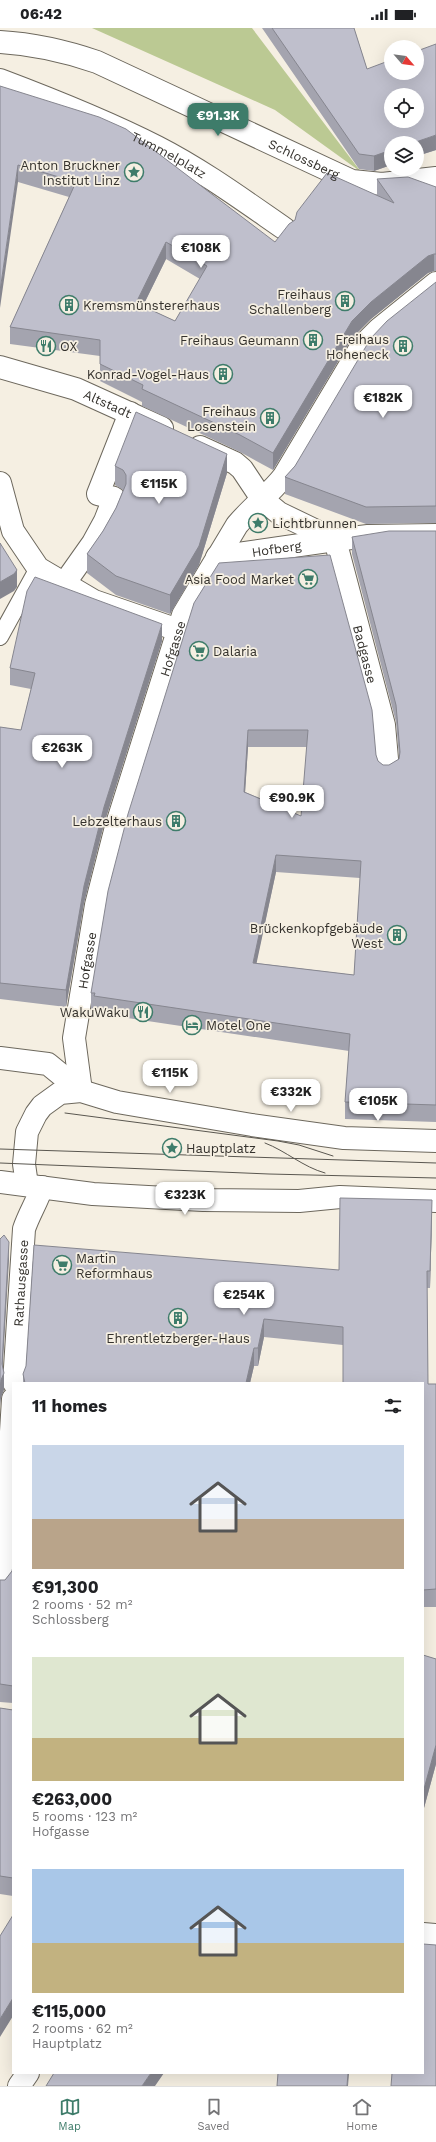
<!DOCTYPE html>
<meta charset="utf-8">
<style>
body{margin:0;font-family:"Work Sans",sans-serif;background:#f2f2f2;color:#202124;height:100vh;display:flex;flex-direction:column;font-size:15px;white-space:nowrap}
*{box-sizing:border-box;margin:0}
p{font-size:13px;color:#757577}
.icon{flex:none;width:22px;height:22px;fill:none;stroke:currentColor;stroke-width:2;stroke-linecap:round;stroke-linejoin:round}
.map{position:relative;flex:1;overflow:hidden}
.drawer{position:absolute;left:12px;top:1354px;width:412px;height:692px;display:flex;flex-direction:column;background:#fff;border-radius:0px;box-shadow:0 4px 16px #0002}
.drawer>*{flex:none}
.needle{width:26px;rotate:118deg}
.fabs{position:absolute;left:384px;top:12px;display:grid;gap:8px}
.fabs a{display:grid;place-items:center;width:40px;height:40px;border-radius:50%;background:#fff;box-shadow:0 4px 16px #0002;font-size:20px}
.price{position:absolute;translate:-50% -34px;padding:0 9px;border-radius:8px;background:#fff;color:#222;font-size:13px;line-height:26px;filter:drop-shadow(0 1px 2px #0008)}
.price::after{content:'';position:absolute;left:50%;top:24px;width:12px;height:9px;margin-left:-6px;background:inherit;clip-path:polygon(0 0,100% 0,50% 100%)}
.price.selected{background:#3e7c6a;color:#fff}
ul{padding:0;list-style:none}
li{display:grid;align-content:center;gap:8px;height:212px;padding:0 20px}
li span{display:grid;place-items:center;height:124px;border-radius:0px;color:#555}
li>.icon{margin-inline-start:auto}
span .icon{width:72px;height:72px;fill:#fffc;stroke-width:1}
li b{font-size:17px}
h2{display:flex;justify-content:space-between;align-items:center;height:48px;padding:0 20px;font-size:17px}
.status{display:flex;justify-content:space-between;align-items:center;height:28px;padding:0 20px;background:#fff;direction:ltr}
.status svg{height:11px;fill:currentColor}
.menu{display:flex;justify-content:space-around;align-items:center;height:56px;border-top:1px solid #e0e0e0;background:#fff;font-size:11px;color:#757577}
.menu a{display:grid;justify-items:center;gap:2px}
.menu .selected{color:#3e7c6a}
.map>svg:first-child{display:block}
.green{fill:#bbc993}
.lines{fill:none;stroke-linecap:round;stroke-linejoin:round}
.lane-casing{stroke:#6d685d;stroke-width:18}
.street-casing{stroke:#6d685d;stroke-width:24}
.lane{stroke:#fff;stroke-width:16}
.street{stroke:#fff;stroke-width:22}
.tram{stroke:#5a5750;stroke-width:1}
.wall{fill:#a4a4af;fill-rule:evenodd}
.shaded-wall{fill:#86868f}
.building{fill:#bfbfcc;stroke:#86868f;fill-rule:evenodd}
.labels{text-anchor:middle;stroke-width:3.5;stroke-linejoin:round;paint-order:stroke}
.street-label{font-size:13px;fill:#34312c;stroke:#f5efe2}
.poi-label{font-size:13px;fill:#34312c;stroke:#f5efe2;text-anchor:end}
</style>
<div class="status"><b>06:42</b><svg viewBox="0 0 49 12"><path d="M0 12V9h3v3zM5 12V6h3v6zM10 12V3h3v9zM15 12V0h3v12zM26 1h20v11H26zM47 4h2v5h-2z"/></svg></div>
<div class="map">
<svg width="436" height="2058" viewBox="0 0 436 2058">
<rect width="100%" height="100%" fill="#f5efe2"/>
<path class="green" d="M92,0H252L361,144L275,82Z"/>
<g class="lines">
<defs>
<path id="lane" d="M0,609L38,540"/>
<g id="street">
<path id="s1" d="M0,14C34,16 65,23 97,34L352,153L382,156L436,150"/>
<path id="s2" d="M0,52C53,72 106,93 157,119C202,142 243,172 285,201"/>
<path id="s3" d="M0,339L76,361L162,400"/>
<path id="s4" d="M200,419L235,435L242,441L262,471L279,485L335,512L384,697L388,742"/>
<path d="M0,455L13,503L38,540L94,573L178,602"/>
<path id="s5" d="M217,529L335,512L368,508L436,507"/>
<path d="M64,556L93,515L105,493L114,470L98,466L130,385"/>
<path d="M0,1030L48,1036L81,1063"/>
<path id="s6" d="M81,1063L74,1010L96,877L116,799L183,587L237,497C252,479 270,466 284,448L361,319L379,301L436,255"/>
<path d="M0,1154L93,1166L203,1172L299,1173L340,1169L436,1173"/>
<path d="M27,1157L24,1136L27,1104L36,1086L42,1078L60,1065L81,1063L117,1074L252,1097L344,1110L436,1113"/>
<path id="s7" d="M14,1355L24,1201C29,1186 37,1174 42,1159"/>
<path d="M0,1558L11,1495L8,1453L13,1371"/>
<path d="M423,1906L436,1907"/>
<path d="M19,2058L28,2045"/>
</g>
</defs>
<use href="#lane" class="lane-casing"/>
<use href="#street" class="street-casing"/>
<use href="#lane" class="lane"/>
<use href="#street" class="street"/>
<path class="tram" d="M65,1085L278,1113L299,1117L333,1128
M265,1115C286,1123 303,1139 325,1145
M0,1121L436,1135
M0,1135L269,1146L436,1150"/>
</g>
<path class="wall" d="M262,0H354L367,41L436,122L417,128V115H391V137L374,143L359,141Z
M0,58L275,214L377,168V151L436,159V243H434L428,245L371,291L352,310L273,442L240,424L142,378V374L100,353V328L10,316V299L69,169L18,154ZM166,231L200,251L175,293L143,278Z
M436,254V495L366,496L285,466V449L295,438Z
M115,438L227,445L199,537L170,586L116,567L87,545V526L103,503L116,480L123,462L115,457Z
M436,503V1094L345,1091V1074L349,1023L94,985V982H91V965L194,575L376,727L378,733L383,737H389L399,731V729L396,694L352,526V509ZM248,719H307L301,788L245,764ZM276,844L360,850L354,947L256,935Z
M162,613L104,796L84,875L66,979L0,971V699L21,702L31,661L10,657V640Z
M432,1190L430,1260H427L428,1356H436V1579H423V1355L343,1317L264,1309L258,1338H254L250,1355H23V1346L339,1242Z
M13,1538V1675L0,1674V1552H5L12,1543Z
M423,1627L436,1631V1736L424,1780H423Z
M0,1680L13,1682V1868L0,1866Z"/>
<path class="shaded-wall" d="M436,107V122L417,128V115H413Z
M391,122V137L374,143V128Z
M18,137V154L0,280V263Z
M166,214V231L136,292V275Z
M434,226V243L428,245L371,291L352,310L273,442V425L352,293L371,274L428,228Z
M227,426V445L199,537L170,586V567Z
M17,542V559L14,563L0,571V554Z
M162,596V613L104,796L84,875L66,979V962L84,858L104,779Z
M248,702V719L244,781V764Z
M276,827V844L253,952V935Z
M432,1172V1190L430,1260V1243Z
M9,1214V1232L2,1350L4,1345V1362L1,1370L0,1379V1361Z
M264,1291V1309L258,1338V1320Z
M254,1320V1338L250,1355H246Z
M436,1717V1736L424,1780V1761Z
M13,1970V1988L0,2009V1991Z
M151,2045H164L155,2058H142Z
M348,2045H349L348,2058H347Z"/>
<path class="building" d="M272,0H354L367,41L391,32V45H417V23L436,16V107L413,115H391V122L374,128L359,126ZM391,67H417V93H391Z
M0,58L99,89L126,101L275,214L289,196L295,192L297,184L327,145L394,175L377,151L408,149L436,159V226H434L428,228L371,274L352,293L273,425L240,407L142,361L143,357L100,336V312L10,299L76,154L18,137L0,263ZM166,214L207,238L175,293L136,275Z
M436,254V478L366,479L285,449L295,438L371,310L387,293Z
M136,384L227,426L199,518L170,567L116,548L87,526L103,503L116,480L126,456V447L123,442L115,438Z
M389,503H436V1077L345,1074L350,1006L94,968L95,965H91L108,863L128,786L194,575L219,535L330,527L372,682L376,727L378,733L383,737H389L399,731L400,724L396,677L352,509ZM248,702H308L301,788L244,764ZM276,827L361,833L354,947L253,935Z
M0,515L17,542L14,546L0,554Z
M35,549L162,596L104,779L84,858L66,962L0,955V699L21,702L35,645L10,640L27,563Z
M340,1170L432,1172L430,1243H427L428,1356H436V1561L423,1562V1355H343V1299L264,1291L258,1320H254L246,1355H25L23,1346L26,1338L34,1217L339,1242Z
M4,1207L9,1214L2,1336L4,1345L1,1352L0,1361V1211Z
M13,1538V1658L0,1656V1552H5L12,1543Z
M423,1627L436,1631V1717L424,1761H423Z
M0,1680L13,1682V1850L0,1848Z
M13,1887V1970L0,1991V1908Z
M423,1916L436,1917V2058H391L392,2045H423Z
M54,2045H151L142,2058H46Z
M278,2045H348L347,2058H277Z"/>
<defs>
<symbol id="sight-ring" viewBox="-11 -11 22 22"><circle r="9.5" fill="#f5efe2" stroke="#3e7c6a" stroke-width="1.5"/><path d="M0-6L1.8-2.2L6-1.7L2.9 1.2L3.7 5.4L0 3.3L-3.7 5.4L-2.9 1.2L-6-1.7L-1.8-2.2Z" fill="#3e7c6a"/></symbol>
<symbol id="building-ring" viewBox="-11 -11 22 22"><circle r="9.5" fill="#f5efe2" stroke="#3e7c6a" stroke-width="1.5"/><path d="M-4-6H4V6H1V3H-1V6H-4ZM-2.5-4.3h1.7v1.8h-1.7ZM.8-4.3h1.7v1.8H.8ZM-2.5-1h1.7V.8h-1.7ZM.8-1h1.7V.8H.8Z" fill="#3e7c6a"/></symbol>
<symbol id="restaurant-ring" viewBox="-11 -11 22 22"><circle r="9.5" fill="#f5efe2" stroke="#3e7c6a" stroke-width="1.5"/><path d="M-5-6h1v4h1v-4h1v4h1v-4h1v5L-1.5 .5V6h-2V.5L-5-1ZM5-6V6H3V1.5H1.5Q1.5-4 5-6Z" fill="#3e7c6a"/></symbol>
<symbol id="supermarket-ring" viewBox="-11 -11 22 22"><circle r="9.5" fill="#f5efe2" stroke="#3e7c6a" stroke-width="1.5"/><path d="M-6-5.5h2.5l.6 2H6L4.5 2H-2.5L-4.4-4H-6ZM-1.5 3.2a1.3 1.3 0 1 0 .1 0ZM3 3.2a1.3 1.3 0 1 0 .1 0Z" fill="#3e7c6a"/></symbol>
<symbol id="hotel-ring" viewBox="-11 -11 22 22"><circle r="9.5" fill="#f5efe2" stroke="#3e7c6a" stroke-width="1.5"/><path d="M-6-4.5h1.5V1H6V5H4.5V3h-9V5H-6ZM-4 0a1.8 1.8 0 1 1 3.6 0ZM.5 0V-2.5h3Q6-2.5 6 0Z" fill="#3e7c6a"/></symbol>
</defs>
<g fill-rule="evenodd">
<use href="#sight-ring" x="123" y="133" width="22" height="22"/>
<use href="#building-ring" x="334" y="262" width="22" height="22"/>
<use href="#building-ring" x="58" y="266" width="22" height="22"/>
<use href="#building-ring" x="302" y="301" width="22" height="22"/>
<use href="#restaurant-ring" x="35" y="307" width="22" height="22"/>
<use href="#building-ring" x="392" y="307" width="22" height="22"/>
<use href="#building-ring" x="212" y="335" width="22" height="22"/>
<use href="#building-ring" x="259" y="379" width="22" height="22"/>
<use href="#sight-ring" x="247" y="484" width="22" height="22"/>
<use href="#supermarket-ring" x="297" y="540" width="22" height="22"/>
<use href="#supermarket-ring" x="188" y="612" width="22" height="22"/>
<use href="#building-ring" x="165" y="782" width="22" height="22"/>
<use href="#building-ring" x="386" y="896" width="22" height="22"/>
<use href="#restaurant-ring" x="132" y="973" width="22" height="22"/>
<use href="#hotel-ring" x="181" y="986" width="22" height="22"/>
<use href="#sight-ring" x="161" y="1109" width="22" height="22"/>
<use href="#supermarket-ring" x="51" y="1226" width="22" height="22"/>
<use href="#building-ring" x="167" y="1279" width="22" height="22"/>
</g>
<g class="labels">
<g class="street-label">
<text dy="5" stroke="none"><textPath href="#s2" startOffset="185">Tummelplatz</textPath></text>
<text dy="5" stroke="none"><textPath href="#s1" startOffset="328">Schlossberg</textPath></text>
<text dy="5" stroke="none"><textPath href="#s3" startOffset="114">Altstadt</textPath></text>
<text dy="5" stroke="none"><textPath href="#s5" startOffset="60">Hofberg</textPath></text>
<text dy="5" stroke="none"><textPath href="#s6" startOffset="456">Hofgasse</textPath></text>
<text dy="5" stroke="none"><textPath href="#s4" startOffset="286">Badgasse</textPath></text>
<text dy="5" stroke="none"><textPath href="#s6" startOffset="132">Hofgasse</textPath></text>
<text dy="5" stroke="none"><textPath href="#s7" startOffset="100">Rathausgasse</textPath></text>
</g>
<g class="poi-label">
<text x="120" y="142">Anton Bruckner<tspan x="120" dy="15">Institut Linz</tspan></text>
<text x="331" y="271">Freihaus<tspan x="331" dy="15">Schallenberg</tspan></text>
<text x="83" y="282" text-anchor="start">Kremsmünstererhaus</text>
<text x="389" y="316">Freihaus<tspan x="389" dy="15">Hoheneck</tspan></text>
<text x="299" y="317">Freihaus Geumann</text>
<text x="60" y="323" text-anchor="start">OX</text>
<text x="209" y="351">Konrad-Vogel-Haus</text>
<text x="256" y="388">Freihaus<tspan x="256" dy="15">Losenstein</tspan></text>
<text x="272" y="500" text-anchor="start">Lichtbrunnen</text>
<text x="294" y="556">Asia Food Market</text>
<text x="213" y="628" text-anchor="start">Dalaria</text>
<text x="162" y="798">Lebzelterhaus</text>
<text x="383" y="905">Brückenkopfgebäude<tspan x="383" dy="15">West</tspan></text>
<text x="129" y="989">WakuWaku</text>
<text x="206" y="1002" text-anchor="start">Motel One</text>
<text x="186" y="1125" text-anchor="start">Hauptplatz</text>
<text x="76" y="1235" text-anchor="start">Martin<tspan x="76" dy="15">Reformhaus</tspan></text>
<text x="178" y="1315" text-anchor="middle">Ehrentletzberger-Haus</text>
</g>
</g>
</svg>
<div class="fabs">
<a><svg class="needle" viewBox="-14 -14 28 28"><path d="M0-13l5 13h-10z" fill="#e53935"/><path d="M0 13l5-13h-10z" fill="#757577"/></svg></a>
<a><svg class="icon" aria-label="locate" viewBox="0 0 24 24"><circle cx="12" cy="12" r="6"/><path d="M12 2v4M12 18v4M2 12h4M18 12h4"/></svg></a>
<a><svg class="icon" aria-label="layers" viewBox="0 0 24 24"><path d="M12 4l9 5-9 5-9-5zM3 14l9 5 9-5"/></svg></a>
</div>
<b class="price selected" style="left:218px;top:109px">€91.3K</b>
<b class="price" style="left:201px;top:241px">€108K</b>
<b class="price" style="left:383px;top:391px">€182K</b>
<b class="price" style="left:159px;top:477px">€115K</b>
<b class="price" style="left:62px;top:741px">€263K</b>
<b class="price" style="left:292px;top:791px">€90.9K</b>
<b class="price" style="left:170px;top:1066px">€115K</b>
<b class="price" style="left:291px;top:1085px">€332K</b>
<b class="price" style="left:378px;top:1094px">€105K</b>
<b class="price" style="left:185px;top:1188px">€323K</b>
<b class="price" style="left:244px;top:1288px">€254K</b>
<section class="drawer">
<h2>11 homes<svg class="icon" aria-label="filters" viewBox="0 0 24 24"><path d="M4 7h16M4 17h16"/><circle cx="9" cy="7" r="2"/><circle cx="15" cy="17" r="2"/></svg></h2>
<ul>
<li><span style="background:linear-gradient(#c9d6e8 60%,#b9a48a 0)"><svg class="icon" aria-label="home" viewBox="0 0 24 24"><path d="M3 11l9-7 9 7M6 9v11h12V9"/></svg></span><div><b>€91,300</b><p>2 rooms · 52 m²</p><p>Schlossberg</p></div></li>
<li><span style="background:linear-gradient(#dfe7d0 65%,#c2b280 0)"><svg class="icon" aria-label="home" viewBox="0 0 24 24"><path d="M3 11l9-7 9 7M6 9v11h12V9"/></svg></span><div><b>€263,000</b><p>5 rooms · 123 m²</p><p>Hofgasse</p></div></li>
<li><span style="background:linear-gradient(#a9c7e8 60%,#c2b280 0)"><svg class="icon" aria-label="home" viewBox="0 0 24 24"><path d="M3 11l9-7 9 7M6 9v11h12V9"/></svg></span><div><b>€115,000</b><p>2 rooms · 62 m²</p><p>Hauptplatz</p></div></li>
</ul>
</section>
</div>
<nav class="menu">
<a class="selected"><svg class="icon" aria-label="map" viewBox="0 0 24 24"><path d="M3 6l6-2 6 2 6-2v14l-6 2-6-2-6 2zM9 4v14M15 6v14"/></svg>Map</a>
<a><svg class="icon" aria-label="saved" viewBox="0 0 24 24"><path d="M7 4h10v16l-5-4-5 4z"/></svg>Saved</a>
<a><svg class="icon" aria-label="home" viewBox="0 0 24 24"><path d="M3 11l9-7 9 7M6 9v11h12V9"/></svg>Home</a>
</nav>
